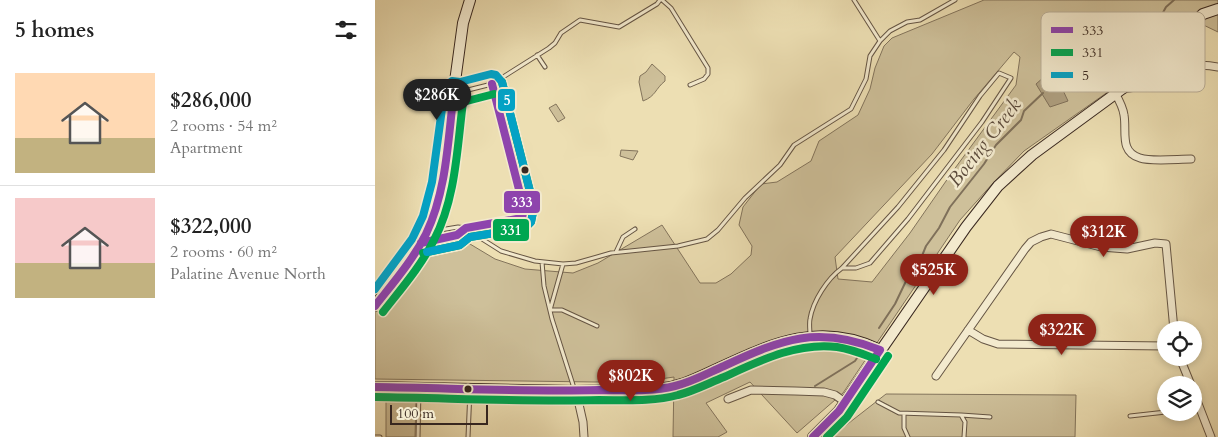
<!DOCTYPE html>
<meta charset="utf-8">
<style>
body{margin:0;font-family:Cardo,serif;background:#f6f6f6;color:#222;height:100vh;display:flex;flex-direction:column;font-size:19px;white-space:nowrap}
*{box-sizing:border-box;margin:0}
p{font-size:16px;color:#767676}
.icon{flex:none;width:28px;height:28px;fill:none;stroke:currentColor;stroke-width:2;stroke-linecap:round;stroke-linejoin:round}
.map{position:relative;flex:1;overflow:hidden}
.details{display:flex;flex-direction:column;background:#fff;width:375px}
.details>*{flex:none}
.controls{position:absolute;left:782px;top:321px;display:grid;gap:10px}
.controls a{display:grid;place-items:center;width:45px;height:45px;border-radius:50%;background:#fff;box-shadow:0 2px 8px #0003;font-size:25px}
.scale{position:absolute;left:15px;bottom:12px;width:98px;box-sizing:border-box;padding-left:5px;border:2px solid #38271f;border-top:0;font-size:14px;line-height:18px;white-space:nowrap;color:#38271f;-webkit-text-stroke:4px #f3eace;paint-order:stroke}
.price{position:absolute;translate:-50% -42px;padding:0 11px;border-radius:18px;background:#8f2418;color:#fff;font-size:16px;line-height:32px;filter:drop-shadow(0 1px 2px #0008)}
.price::after{content:'';position:absolute;left:50%;top:30px;width:15px;height:11px;margin-left:-8px;background:inherit;clip-path:polygon(0 0,100% 0,50% 100%)}
.price.active{background:#222;color:#fff}
ul{padding:0;list-style:none}
li{display:flex;align-items:center;gap:15px;height:125px;padding:0 15px}
li+li{border-top:1px solid #e0e0e0}
li span{display:grid;place-items:center;flex:none;width:140px;height:100px;border-radius:0px;color:#555}
li>.icon{margin-inline-start:auto}
span .icon{width:60px;height:60px;fill:#fffc;stroke-width:1}
li b{font-size:21px}
h2{display:flex;justify-content:space-between;align-items:center;height:60px;padding:0 15px;font-size:21px}
main{display:flex;flex:1;min-height:0}
.map>svg:first-child{display:block}
.green{fill:#cec09a;stroke:#83745c;fill-rule:evenodd}
.water{fill:#afa081;stroke:#7f705a}
.lines{fill:none;stroke-linecap:round;stroke-linejoin:round}
.stream{stroke:#7f705a;stroke-width:2}
.lane-casing{stroke:#655544;stroke-width:5}
.street-casing{stroke:#655544;stroke-width:9}
.secondary-casing{stroke:#38271f;stroke-width:12}
.lane{stroke:#f3eace;stroke-width:3}
.street{stroke:#f3eace;stroke-width:7}
.secondary{stroke:#f3eace;stroke-width:10}
.bus-1-casing{stroke:#f3eace;stroke-width:11}
.bus-2-casing{stroke:#f3eace;stroke-width:11}
.bus-3-casing{stroke:#f3eace;stroke-width:11}
.bus-1{stroke:#8e44ad;stroke-width:8}
.bus-2{stroke:#00a651;stroke-width:8}
.bus-3{stroke:#03a2c5;stroke-width:8}
.bus-dot{fill:#38271f;stroke:#f3eace;stroke-width:2}
.labels{text-anchor:middle;stroke-width:5;stroke-linejoin:round;paint-order:stroke}
.water-label{font-size:20px;font-style:italic;fill:#5c4b3c;stroke:#f3eace}
.key{fill:#f3eace;stroke:#bbb09a;stroke-width:1}
.key-label{font-size:14px;fill:#38271f}
.line-badge{stroke:#f3eace;stroke-width:2}
.badge-label{font-size:14px;text-anchor:middle;font-weight:bold;fill:#fff}
</style>
<main>
<section class="details">
<h2>5 homes<svg class="icon" aria-label="filters" viewBox="0 0 24 24"><path d="M4 7h16M4 17h16"/><circle cx="9" cy="7" r="2"/><circle cx="15" cy="17" r="2"/></svg></h2>
<ul>
<li><span style="background:linear-gradient(#ffd9b3 65%,#c2b280 0)"><svg class="icon" aria-label="home" viewBox="0 0 24 24"><path d="M3 11l9-7 9 7M6 9v11h12V9"/></svg></span><div><b>$286,000</b><p>2 rooms · 54 m²</p><p>Apartment</p></div></li>
<li><span style="background:linear-gradient(#f6c9c9 65%,#c2b280 0)"><svg class="icon" aria-label="home" viewBox="0 0 24 24"><path d="M3 11l9-7 9 7M6 9v11h12V9"/></svg></span><div><b>$322,000</b><p>2 rooms · 60 m²</p><p>Palatine Avenue North</p></div></li>
</ul>
</section>
<div class="map">
<svg width="843" height="437" viewBox="0 0 843 437">
<rect width="100%" height="100%" fill="#eddfb3"/>
<filter id="stains"><feTurbulence type="fractalNoise" baseFrequency=".004" numOctaves="4"/><feColorMatrix values="0 0 0 0 .2 0 0 0 0 .09 0 0 0 0 .02 0 0 0 .5 -.17"/></filter>
<radialGradient id="worn" r=".72"><stop offset=".6" stop-color="#630" stop-opacity="0"/><stop offset="1" stop-color="#630" stop-opacity=".3"/></radialGradient>
<path class="green" d="M609,0H843V32L816,19L764,70L649,151L619,182L585,220L468,393L422,433L375,382L331,403L352,432L343,437H298L299,377L278,380L220,382L0,379V306L10,309L50,258L68,248L95,244L120,259L150,269L198,273L223,263L287,225L325,283H341L356,274L376,255L377,246L364,225L368,207L386,184L402,182L436,161L444,141L483,115L495,89L500,68L509,46L517,38ZM639,52L645,57L641,85L578,171L535,233L497,282L463,279L460,257L557,154L599,99Z
M277,64L290,76V81C280,89 281,96 268,101L264,82L265,76L271,72Z
M181,104L190,118L183,122L174,108Z
M246,150L263,151L258,160L245,156Z
M511,394L701,395L700,437H456Z
M11,396L41,397L40,437H11Z"/>
<path class="water" d="M678,69L693,101L675,107L661,84Z"/>
<g class="lines">
<path class="stream" d="M682,84L723,62L737,57L750,56L762,44L776,22L785,18L791,7L799,0
M504,328L520,304L532,279L542,268L551,246L564,228L575,207L609,164L621,145L646,120L649,111L668,93
M440,386L480,361L484,355"/>
<defs>
<path id="lane" d="M287,0L296,8L333,68V74L329,79L315,85
M479,0L505,41
M162,55L170,67
M80,91L85,92L117,84L174,48L180,43L186,33L205,20L244,27L282,4L285,0
M97,227L107,239L126,251L160,261L188,264L201,263L236,253L303,246L332,239L343,230L370,198L405,165L419,145L476,109L491,79L495,56L505,41L515,31L532,22L545,20L580,0
M53,232L83,227L91,228
M50,242L82,235L91,228L141,219L147,218L149,209L117,84
M241,252L248,237L260,229
M167,262L169,286L177,319L199,388
M175,310H187L222,326
M175,310L188,264
M435,335C435,330 434,324 435,319C438,301 452,279 467,268L523,207L569,150L605,96L624,73L636,78L607,122L533,219L495,263L481,268H467
M503,402L524,413L586,415L590,422L589,437
M529,414V428L533,437
M586,415L615,417
M755,416L791,412
M0,437H5
M43,437L44,389
M93,437L95,390"/>
<path id="street" d="M747,89C755,88 763,87 770,84C797,72 813,61 843,67
M740,93C744,100 748,107 749,115C752,131 744,152 765,158C776,162 803,159 816,159
M593,330L608,339L623,344L791,346
M805,358L816,385
M561,376L650,249L656,242L666,237L676,234L726,247L752,249L780,243L791,244L799,330
M201,391L208,422L209,437
M819,393L836,437
M353,399L376,390L420,391L449,392L460,395L470,402"/>
<path id="secondary" d="M0,306L46,243L58,218L66,184L88,23L95,0
M0,387L201,391L282,389C306,387 322,378 344,368C398,343 446,321 505,350
M438,437L464,411L591,227L623,186L657,155L747,89L828,14L843,9"/>
</defs>
<use href="#lane" class="lane-casing"/>
<use href="#street" class="street-casing"/>
<use href="#secondary" class="secondary-casing"/>
<use href="#lane" class="lane"/>
<use href="#street" class="street"/>
<use href="#secondary" class="secondary"/>
<defs>
<path id="bus-1" d="M46,243L82,235L91,228L147,218L149,209L117,84
M0,306C18,283 38,260 51,234C72,190 73,138 79,91
M0,387C75,388 150,392 224,390C249,390 276,392 300,386C317,382 333,373 349,366C407,339 443,325 505,350
M438,437L464,411L505,350"/>
<path id="bus-2" d="M48,253L85,245L95,237L150,228L156,222L159,207L127,82
M8,312C26,289 46,266 59,240C81,198 82,148 88,102L119,94
M0,397C75,398 150,402 224,400C250,400 278,402 303,395C319,391 334,383 349,377C384,361 422,342 462,347C476,349 488,354 501,359
M452,437L472,417L513,356"/>
<path id="bus-3" d="M38,237L48,216L57,182L70,87L77,81L85,82L116,74L121,75L127,82L159,207L156,222L150,228L95,237L85,245L52,252
M0,289L37,239"/>
</defs>
<use href="#bus-1" class="bus-1-casing"/>
<use href="#bus-2" class="bus-2-casing"/>
<use href="#bus-3" class="bus-3-casing"/>
<use href="#bus-1" class="bus-1"/>
<use href="#bus-2" class="bus-2"/>
<use href="#bus-3" class="bus-3"/>
</g>
<g class="bus-dot">
<circle cx="150" cy="170" r="4.5"/>
<circle cx="93" cy="389" r="4.5"/>
</g>
<g class="labels">
<g class="water-label">
<text transform="translate(609 142) rotate(-52)" y="7">Boeing Creek</text>
</g>
</g>
<rect x="666" y="12" width="164" height="80" rx="8" class="key"/>
<rect x="676" y="27" width="22" height="6" fill="#8e44ad"/>
<rect x="676" y="49" width="22" height="7" fill="#00a651"/>
<rect x="676" y="72" width="22" height="6" fill="#03a2c5"/>
<g class="key-label">
<text x="707" y="35">333</text>
<text x="707" y="57">331</text>
<text x="707" y="80">5</text>
</g>
<g class="line-badge">
<rect x="122" y="88" width="19" height="24" rx="5" fill="#03a2c5"/>
<rect x="128" y="190" width="38" height="24" rx="5" fill="#8e44ad"/>
<rect x="117" y="218" width="38" height="24" rx="5" fill="#00a651"/>
</g>
<g class="badge-label">
<text x="132" y="105">5</text>
<text x="147" y="207">333</text>
<text x="136" y="235">331</text>
</g>
<rect width="100%" height="100%" filter="url(#stains)"/>
<rect width="100%" height="100%" fill="url(#worn)"/>
</svg>
<div class="controls">
<a><svg class="icon" aria-label="locate" viewBox="0 0 24 24"><circle cx="12" cy="12" r="6"/><path d="M12 2v4M12 18v4M2 12h4M18 12h4"/></svg></a>
<a><svg class="icon" aria-label="layers" viewBox="0 0 24 24"><path d="M12 4l9 5-9 5-9-5zM3 14l9 5 9-5"/></svg></a>
</div>
<div class="scale">100 m</div>
<b class="price active" style="left:62px;top:121px">$286K</b>
<b class="price" style="left:729px;top:258px">$312K</b>
<b class="price" style="left:559px;top:296px">$525K</b>
<b class="price" style="left:687px;top:356px">$322K</b>
<b class="price" style="left:256px;top:402px">$802K</b>
</div>
</main>
